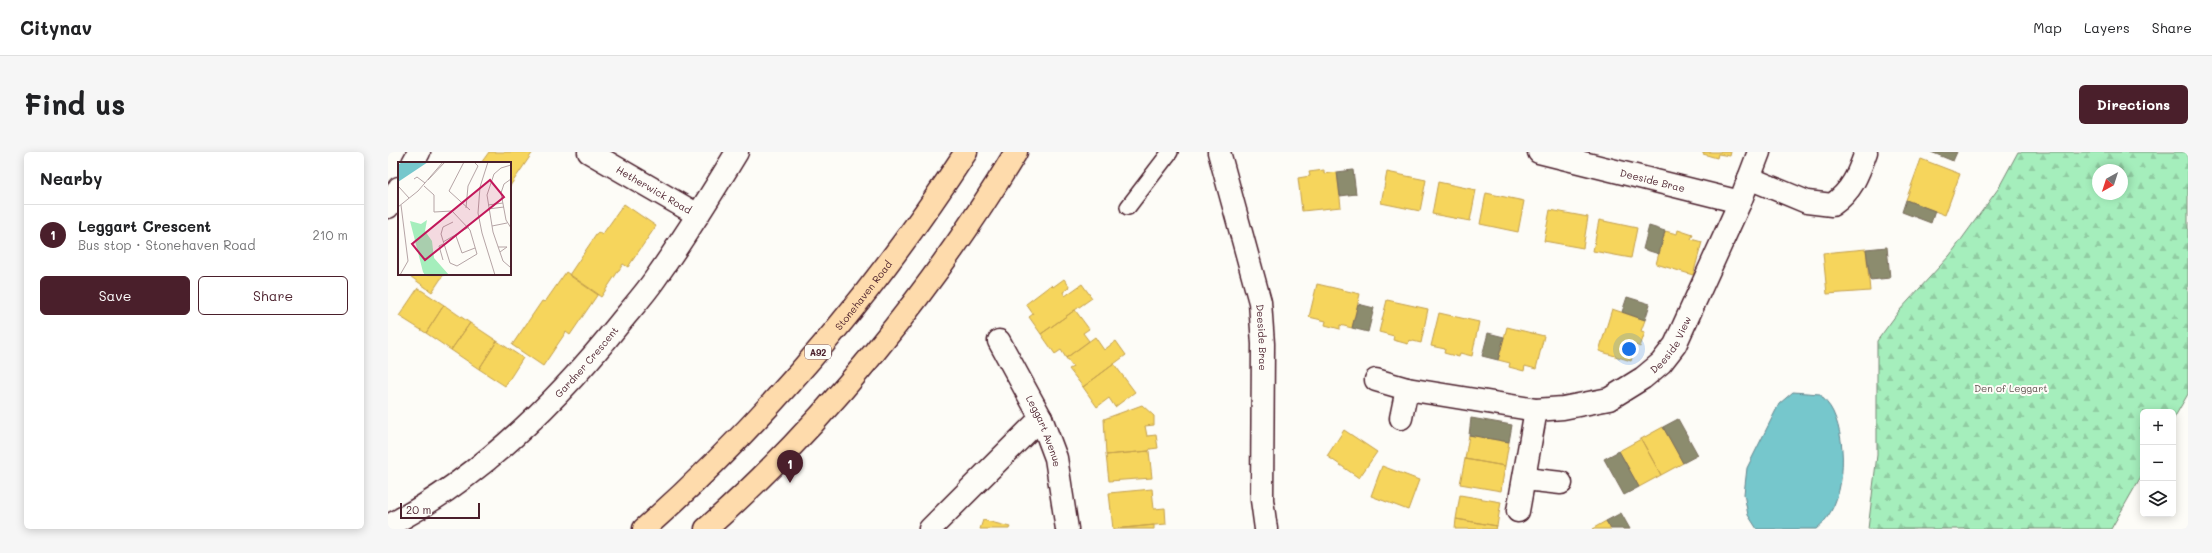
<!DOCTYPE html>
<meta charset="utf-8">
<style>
body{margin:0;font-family:Mali,sans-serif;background:#f6f6f6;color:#202124}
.controls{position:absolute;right:12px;bottom:12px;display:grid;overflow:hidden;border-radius:6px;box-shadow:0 2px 10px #0003}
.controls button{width:36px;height:36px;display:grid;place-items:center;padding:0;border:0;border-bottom:1px solid #e0e0e0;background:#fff;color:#202124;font:20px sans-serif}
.compass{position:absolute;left:1704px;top:12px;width:36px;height:36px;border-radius:50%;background:#fff;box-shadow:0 2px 10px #0003;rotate:219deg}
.scale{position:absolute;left:12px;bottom:10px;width:80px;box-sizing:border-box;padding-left:4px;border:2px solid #4a1f2b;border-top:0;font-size:11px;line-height:14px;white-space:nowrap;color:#4a1f2b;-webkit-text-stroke:3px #fdfcf7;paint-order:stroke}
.you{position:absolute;left:1241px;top:197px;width:14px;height:14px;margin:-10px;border:3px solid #fff;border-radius:50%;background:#1a73e8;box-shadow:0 0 0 6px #1a73e833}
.badge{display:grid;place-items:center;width:26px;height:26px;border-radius:50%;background:#4a1f2b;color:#fff;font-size:13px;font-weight:700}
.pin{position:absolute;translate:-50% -33px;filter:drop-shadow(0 1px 2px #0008)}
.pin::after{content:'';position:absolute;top:21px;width:14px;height:12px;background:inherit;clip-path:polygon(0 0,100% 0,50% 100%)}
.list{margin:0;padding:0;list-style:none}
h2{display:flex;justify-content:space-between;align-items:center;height:52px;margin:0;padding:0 16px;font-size:17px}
h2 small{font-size:13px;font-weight:400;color:#757577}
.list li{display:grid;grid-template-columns:26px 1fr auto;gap:12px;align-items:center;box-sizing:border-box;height:60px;padding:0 16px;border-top:1px solid #e0e0e0}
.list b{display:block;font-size:15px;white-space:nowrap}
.list p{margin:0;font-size:13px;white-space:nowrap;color:#757577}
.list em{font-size:13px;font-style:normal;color:#757577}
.actions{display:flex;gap:8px;padding:12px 16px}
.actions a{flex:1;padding:9px 0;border:1px solid #4a1f2b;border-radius:6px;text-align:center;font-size:14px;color:#4a1f2b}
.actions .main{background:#4a1f2b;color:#fff}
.icon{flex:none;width:22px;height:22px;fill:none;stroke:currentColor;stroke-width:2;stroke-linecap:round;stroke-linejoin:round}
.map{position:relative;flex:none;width:1800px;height:377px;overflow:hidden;border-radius:6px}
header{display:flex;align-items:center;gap:24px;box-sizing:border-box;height:56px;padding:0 20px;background:#fff;border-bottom:1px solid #e0e0e0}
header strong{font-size:19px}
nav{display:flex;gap:22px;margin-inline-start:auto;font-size:14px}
.intro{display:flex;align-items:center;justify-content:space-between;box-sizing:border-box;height:96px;padding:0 24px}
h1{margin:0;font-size:28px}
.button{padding:10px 18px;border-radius:6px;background:#4a1f2b;color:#fff;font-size:14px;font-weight:700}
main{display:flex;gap:24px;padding:0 24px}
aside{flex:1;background:#fff;border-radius:6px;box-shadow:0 2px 10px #0003}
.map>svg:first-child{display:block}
.forest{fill:url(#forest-firs);stroke:#788674;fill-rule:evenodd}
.water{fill:#76c7cc;stroke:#64848c}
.homes{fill:#f6d55c;stroke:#c29e4d}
.industry{fill:#8c8c6e;stroke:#786b5a}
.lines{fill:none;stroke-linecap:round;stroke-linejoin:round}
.lane-casing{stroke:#4a1f2b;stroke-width:18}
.street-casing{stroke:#4a1f2b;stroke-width:25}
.primary-casing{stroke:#4a1f2b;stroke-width:25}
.lane{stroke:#fdfcf7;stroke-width:15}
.street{stroke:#fdfcf7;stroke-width:22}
.primary{stroke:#fedbac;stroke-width:22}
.labels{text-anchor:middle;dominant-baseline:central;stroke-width:4;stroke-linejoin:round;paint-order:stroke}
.shield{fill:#fdfcf7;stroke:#806168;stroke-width:1}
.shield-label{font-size:9px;font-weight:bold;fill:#4a1f2b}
.street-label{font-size:10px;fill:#4a1f2b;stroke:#fdfcf7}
.park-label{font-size:10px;fill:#61534f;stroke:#fdfcf7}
.inset-road{fill:none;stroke:#b5a4a5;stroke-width:1}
.view{fill:#c2185b;fill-opacity:0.15;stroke:#c2185b;stroke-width:2}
.inset-edge{fill:none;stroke:#4a1f2b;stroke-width:2}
</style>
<header>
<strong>Citynav</strong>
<nav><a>Map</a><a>Layers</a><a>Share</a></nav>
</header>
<div class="intro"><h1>Find us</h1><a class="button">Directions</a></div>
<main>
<aside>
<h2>Nearby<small></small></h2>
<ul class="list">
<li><span class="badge">1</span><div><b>Leggart Crescent</b><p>Bus stop · Stonehaven Road</p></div><em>210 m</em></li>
</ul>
<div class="actions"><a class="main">Save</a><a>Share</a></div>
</aside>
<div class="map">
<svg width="1800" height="377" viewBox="0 0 1800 377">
<defs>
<pattern id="forest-firs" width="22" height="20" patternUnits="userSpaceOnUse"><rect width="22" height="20" fill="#a5eebc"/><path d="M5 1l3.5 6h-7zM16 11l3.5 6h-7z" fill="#90cca2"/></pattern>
</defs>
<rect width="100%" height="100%" fill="#fdfcf7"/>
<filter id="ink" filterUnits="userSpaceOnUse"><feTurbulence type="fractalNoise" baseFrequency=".025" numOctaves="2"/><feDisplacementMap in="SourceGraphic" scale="8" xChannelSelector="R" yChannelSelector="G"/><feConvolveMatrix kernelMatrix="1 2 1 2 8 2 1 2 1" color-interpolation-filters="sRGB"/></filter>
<g filter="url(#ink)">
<path class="forest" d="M1630,0H1800V242L1785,268V260H1755V321L1723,377H1480L1489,303V189L1511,159L1562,103L1610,37ZM1710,18H1734V42H1710Z"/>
<path class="water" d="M1405,240L1432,242C1436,248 1442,253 1445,260C1460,292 1459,354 1428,377H1369L1360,363L1356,342L1359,316L1391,252Z"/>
<path class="homes" d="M101,0H145L122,34V11H93Z
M1315,0H1343L1342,4L1330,2L1329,6L1315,2Z
M1533,7L1572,22L1557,63L1518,48Z
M936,18V22L949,20L953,55L914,59L910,26L922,24L921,20Z
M999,20L1038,28L1032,59L993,51Z
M1050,30L1088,38L1082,69L1044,62Z
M1098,41L1136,49L1130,80L1092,72Z
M236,52L268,74L240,115L235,112L213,145L181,123L210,80L214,83Z
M1162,58L1200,65L1195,96L1156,89Z
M1211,68L1249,76L1243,106L1205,99Z
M1290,78L1305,83L1303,87L1314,90L1305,123L1268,112L1277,79L1289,82Z
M1478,97L1482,139L1439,142L1435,101Z
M178,120L210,142L182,183L178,180L155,214L124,193L154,149L157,150Z
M19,122H56L44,140Z
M676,127L682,135L675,140L677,144L694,132L704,146L653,182L641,165L645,162L638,152L663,133L665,135Z
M929,132L972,142L964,176L952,173V177L937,173L938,169L921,165Z
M30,136L56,153L38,181L11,164Z
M999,148L1040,157L1033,191L1021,188L1020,192L1005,188L1006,184L991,180Z
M56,153L82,171L63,198L38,181Z
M1224,157L1257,168L1253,179L1257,180L1252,195L1248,193L1243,209L1211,199Z
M687,158L701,177L695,181L701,189L678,206L673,198L667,202L653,182Z
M1051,161L1091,170L1084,204L1072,201L1071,205L1056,201L1057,197L1043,194Z
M82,171L109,189L91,217L63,198Z
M1119,175L1156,184L1148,217L1137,214L1136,219L1121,215L1122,211L1110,208Z
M707,185L716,198L728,189L738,203L695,235L681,217L685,215L678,206Z
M109,189L135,206L117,234L91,217Z
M726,212L747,240L727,255L721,246L709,255L695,235Z
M754,253L766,264V273L757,274L759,284L768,283L770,296L762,297L761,299L718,303L716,267Z
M1275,275L1295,311L1273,323L1253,287Z
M956,278L989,300L971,326L939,304Z
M1081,283L1121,290L1117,314L1077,307Z
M1253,287L1273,323L1251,335L1231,299Z
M761,299L764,326L721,329L718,303Z
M1077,307L1117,314L1113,339L1072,332Z
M994,314L1031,328L1020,358L983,344Z
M764,337L766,357L777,356L778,372L725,377L721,341Z
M1072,343L1113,350L1109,374L1068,367Z
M1068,367L1109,374L1108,377H1067Z
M595,368L622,375L621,377H592Z
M1218,369L1223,377H1204Z
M766,373V377H725Z"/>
<path class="industry" d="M1543,0H1569L1565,9Z
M965,18L968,42L952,44L949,20Z
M1518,48L1547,59L1543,71L1514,60Z
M1261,74L1277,79L1271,102L1255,97Z
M1499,95L1502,126L1482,128L1478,97Z
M1239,145L1262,152L1257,168L1234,160Z
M970,152L986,156L980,180L964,176Z
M1100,181L1116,185L1110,208L1094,204Z
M1083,266L1124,273L1121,290L1081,283Z
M1290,267L1310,303L1295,311L1275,275Z
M1231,299L1251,335L1236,343L1216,307Z
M1233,361L1242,377H1223L1218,369Z"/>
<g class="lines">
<defs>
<path id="lane" d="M740,55L782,0"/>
<g id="street">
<path id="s1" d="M201,0L310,63"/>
<path id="s2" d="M831,0L872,150L875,192L874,348L878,377"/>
<path id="s3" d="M1151,0L1352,50"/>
<path d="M25,11L31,0"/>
<path d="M1361,26L1419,50L1444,53C1464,39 1470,23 1478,0"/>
<path d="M0,55L11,36"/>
<path id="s4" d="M611,189L653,266L668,306L679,377"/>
<path id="s5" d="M988,228L1019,237L1148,258L1175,256L1221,247L1255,226L1273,211L1287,193L1352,50L1371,0"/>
<path d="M1013,266L1019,237"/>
<path d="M1137,327L1173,331"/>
<path d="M1130,359L1148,258"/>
<path id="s6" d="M0,374C92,326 167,252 231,172C243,157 256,143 267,127C296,86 323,43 349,0"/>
<path d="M542,377L653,266"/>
</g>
<g id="primary">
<path id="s7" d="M256,377C382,265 486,141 578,0"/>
<path d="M318,377C435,274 548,133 628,0"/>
</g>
</defs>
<use href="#lane" class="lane-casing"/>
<use href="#street" class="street-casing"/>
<use href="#primary" class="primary-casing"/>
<use href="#lane" class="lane"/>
<use href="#street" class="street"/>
<use href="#primary" class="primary"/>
</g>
</g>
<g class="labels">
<rect class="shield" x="417" y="193" width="26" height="14" rx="3"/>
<g class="shield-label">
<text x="430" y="200">A92</text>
</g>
<g class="street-label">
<text stroke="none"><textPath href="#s3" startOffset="117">Deeside Brae</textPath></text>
<text stroke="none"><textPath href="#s1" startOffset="75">Hetherwick Road</textPath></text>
<text stroke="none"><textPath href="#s7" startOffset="321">Stonehaven Road</textPath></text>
<text stroke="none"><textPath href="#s2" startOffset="191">Deeside Brae</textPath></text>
<text stroke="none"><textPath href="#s5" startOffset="321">Deeside View</textPath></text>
<text stroke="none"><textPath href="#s6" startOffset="259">Gardner Crescent</textPath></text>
<text stroke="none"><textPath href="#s4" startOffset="101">Leggart Avenue</textPath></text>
</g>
<g class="park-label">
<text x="1623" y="236">Den of Leggart</text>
</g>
</g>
<g transform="translate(10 10)">
<rect width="113" height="113" fill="#fdfcf7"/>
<path d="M29,58L27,69L34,79L36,96L51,113H27L25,110L12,59L23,62Z" fill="#a5eebc"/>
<path d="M4,0H30L0,20V3Z" fill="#76c7cc"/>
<path class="inset-road" d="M66,0L51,29L72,48M90,0L82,25L80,51L84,71L97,113M16,17L19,15L27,21M113,17L106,22L103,31L108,58L113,66M30,18L47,0M26,24L36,33V50L54,49L72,68L79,92L59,104L52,101L43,72L45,65L55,60M1,25L11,36M90,43L105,41M0,45L20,29L45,0M68,46L70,24L80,4L76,0M90,47L106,45M94,64L109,61M58,74L64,91L77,86M45,80L71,65M100,85H109L102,90M45,98L41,84L45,82M112,105L105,99L95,70L89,33L96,12L103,6L113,3M2,113L10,99L3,43"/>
<path class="view" d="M92,18L106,35L27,98L14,82Z"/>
<rect width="113" height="113" class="inset-edge"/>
</g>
</svg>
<div class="controls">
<button>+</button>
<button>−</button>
<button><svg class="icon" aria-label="layers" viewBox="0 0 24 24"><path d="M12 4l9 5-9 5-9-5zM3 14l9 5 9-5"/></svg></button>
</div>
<svg class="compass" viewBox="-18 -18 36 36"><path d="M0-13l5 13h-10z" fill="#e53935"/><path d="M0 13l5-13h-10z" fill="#757577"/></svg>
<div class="scale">20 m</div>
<div class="you"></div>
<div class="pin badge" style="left:402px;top:331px">1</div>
</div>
</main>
